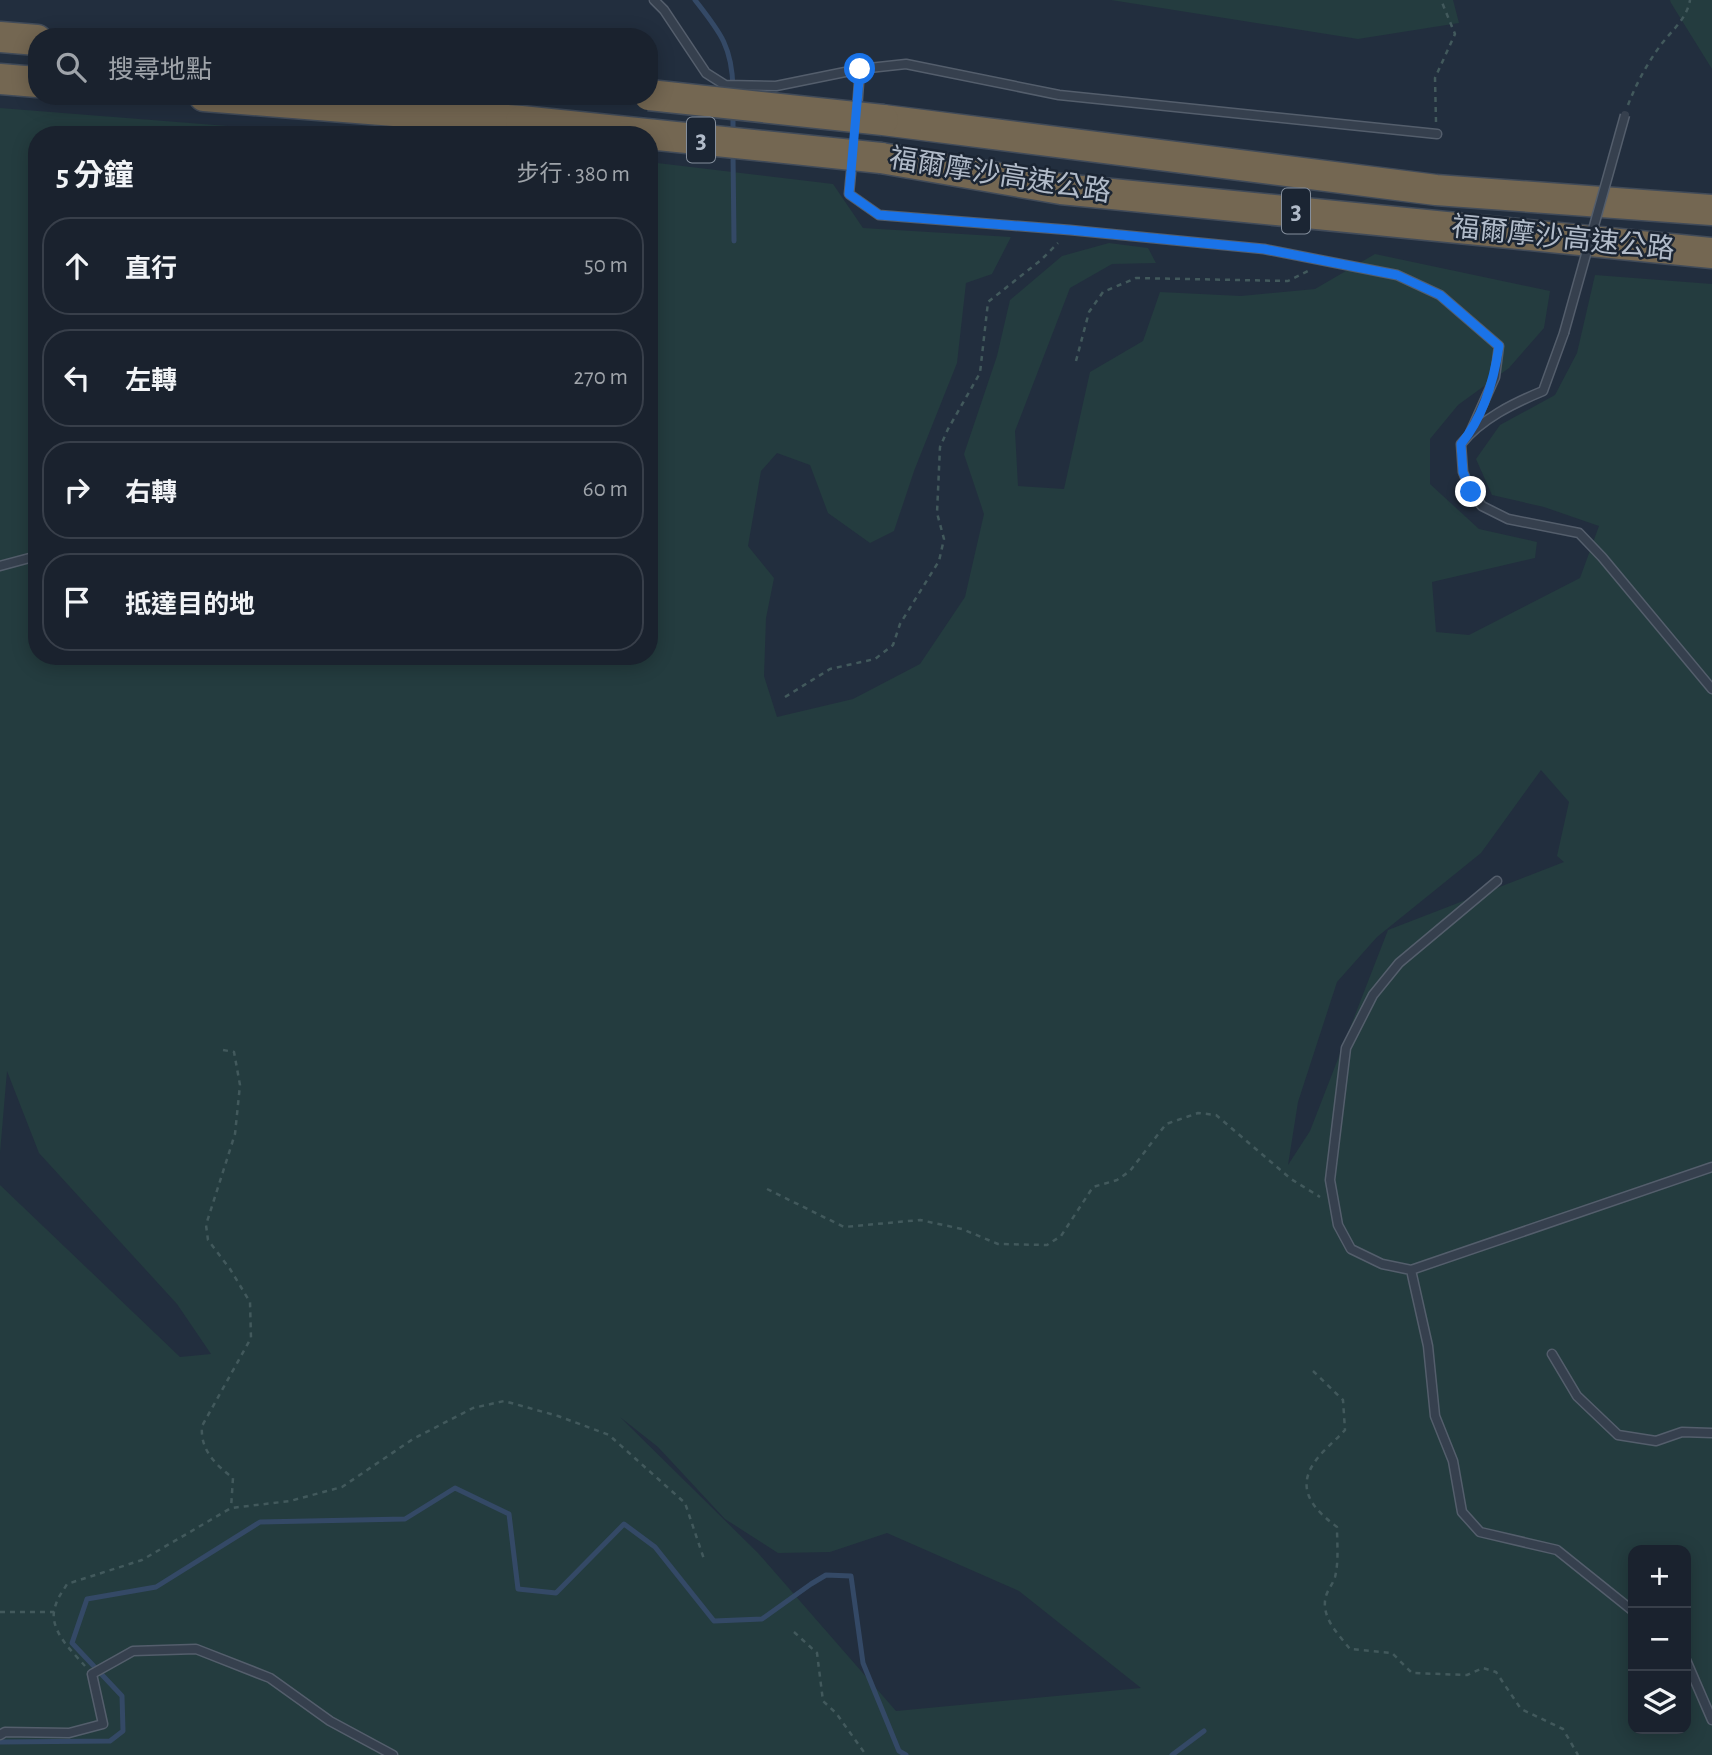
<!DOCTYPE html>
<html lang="zh-TW">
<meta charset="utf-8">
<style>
body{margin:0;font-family:"Alegreya Sans","Noto Sans TC",sans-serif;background:#272f3a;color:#f1f3f6}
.controls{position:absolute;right:21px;bottom:21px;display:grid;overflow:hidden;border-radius:14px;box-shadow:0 4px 18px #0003}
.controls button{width:63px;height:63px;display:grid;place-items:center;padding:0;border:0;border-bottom:2px solid #383f4a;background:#1a222e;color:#f1f3f6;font:35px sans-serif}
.stop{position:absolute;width:21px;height:21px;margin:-16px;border:5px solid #1a73e8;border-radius:50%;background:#fff}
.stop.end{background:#1a73e8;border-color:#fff;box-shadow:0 2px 7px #0008}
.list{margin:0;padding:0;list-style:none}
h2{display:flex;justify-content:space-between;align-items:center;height:91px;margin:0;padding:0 28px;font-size:30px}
h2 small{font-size:23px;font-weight:400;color:#9fa4aa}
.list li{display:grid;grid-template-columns:46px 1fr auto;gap:21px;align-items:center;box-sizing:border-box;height:98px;margin:0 14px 14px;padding:0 14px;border:2px solid #383f4a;border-radius:28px}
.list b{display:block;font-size:26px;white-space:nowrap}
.list em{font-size:23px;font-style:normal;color:#9fa4aa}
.icon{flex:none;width:38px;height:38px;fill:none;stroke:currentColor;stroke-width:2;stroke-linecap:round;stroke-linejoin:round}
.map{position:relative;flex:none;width:1712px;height:1755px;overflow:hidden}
.search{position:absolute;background:#1a222e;box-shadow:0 4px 18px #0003;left:28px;top:28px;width:630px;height:77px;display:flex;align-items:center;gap:18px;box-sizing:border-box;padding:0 24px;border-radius:28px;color:#9fa4aa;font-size:26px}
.panel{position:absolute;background:#1a222e;box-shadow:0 4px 18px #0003;left:28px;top:126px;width:630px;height:539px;border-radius:28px}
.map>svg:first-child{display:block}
.green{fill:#243c3f;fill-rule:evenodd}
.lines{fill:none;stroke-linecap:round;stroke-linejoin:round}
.stream{stroke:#344966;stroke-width:5}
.service-casing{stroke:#545e6c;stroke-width:11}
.motorway-casing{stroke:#414b59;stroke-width:33}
.path{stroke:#42595c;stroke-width:2.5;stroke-dasharray:5 5;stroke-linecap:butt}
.service{stroke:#36404e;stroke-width:8}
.motorway{stroke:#746752;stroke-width:30}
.service-bridge-casing{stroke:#545e6c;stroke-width:11;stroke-linecap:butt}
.motorway-bridge-casing{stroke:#414b59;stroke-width:33;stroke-linecap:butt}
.service-bridge{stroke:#36404e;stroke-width:8}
.motorway-bridge{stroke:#746752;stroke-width:30}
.route{stroke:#1a73e8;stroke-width:9}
.labels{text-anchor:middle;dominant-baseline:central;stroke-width:5;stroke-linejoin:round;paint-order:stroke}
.shield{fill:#1b2533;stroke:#848e9c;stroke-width:2}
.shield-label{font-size:26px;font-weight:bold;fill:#b1bbc9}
.street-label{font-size:28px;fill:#b1bbc9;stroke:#1b2533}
</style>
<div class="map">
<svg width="1712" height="1755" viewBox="0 0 1712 1755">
<rect width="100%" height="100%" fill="#222e3e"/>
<path class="green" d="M1111,0H1453L1459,23L1358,39Z
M1670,0H1712V69L1671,3Z
M0,108L343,135H37V656H649V162L833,184L863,228L1011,237L992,274L966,283L957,363L914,471L894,531L870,543L828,513L810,465L777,453L761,471L748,546L774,578L766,618L764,676L777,717L853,699L920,664L965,597L984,514L964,454L997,356L1010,300L1062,256L1109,243L1148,248L1156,263L1112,264L1070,288L1015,431L1018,486L1064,489L1090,372L1143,341L1160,292L1241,296L1315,289L1375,254L1550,291L1544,328L1509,368L1458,405L1430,439V484L1479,529L1537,542L1535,558L1432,582L1436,632L1469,635L1580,578L1599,526L1544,507L1492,495L1476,459L1500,425L1555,395L1577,353L1595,275L1712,284V1755H0V1185L180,1357L211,1354L177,1304L39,1153L7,1071L0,1153ZM1541,770L1569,802L1557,856L1564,862L1388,930L1310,1131L1288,1165L1298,1102L1337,982L1377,937L1481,853ZM620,1417L658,1447L725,1519L778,1553L830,1552L887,1533L1019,1591L1141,1688L896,1711L758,1553ZM1633,1550H1686V1729H1633Z"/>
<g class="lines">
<path class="stream" d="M695,0C720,32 732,46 733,88
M733,112V133
M733,154L734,241
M0,1742L110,1741L123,1731L122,1696L72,1643L87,1599L156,1587L260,1522L405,1519L455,1488L509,1514L518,1589L556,1593L624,1524L655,1547L714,1621L762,1619L811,1584L826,1575L851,1576L863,1663L899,1751L906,1755
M1172,1755L1204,1731"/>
<defs>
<path id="service" d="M654,0L664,10L706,73L725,85L776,86L860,69
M857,110L860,69L906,64L1059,95L1437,134
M852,162L849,194L879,215L1070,230L1264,249L1397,275L1440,295L1499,346L1495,377L1470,433
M1564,333L1543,391C1514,403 1481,419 1461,444L1463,472L1471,492L1482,506L1508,519L1579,533L1602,557L1712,689
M0,566L37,556
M1411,1270L1382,1264L1351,1249L1338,1225L1330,1180L1346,1048L1373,995L1399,963L1497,881
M1552,1354L1577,1396L1618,1435L1656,1441L1682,1432L1712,1433
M1633,1611L1557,1550L1480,1532L1462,1512L1453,1461L1435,1416L1428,1346L1411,1270L1712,1167
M1686,1660L1712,1720
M0,1735L5,1732L69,1733L103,1724L92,1674L133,1651L196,1649L270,1678L330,1721L393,1755"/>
<path id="motorway" d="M0,37L37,40
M0,79L37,82
M204,96L521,121
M883,120L1436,190L1712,210
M881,158L1061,189L1712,253"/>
</defs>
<use href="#service" class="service-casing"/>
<use href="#motorway" class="motorway-casing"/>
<path class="path" d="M1628,105C1636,84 1647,64 1660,46C1671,31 1687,19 1690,0
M1436,122L1435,78L1455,34L1441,0
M1076,361L1089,312L1103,292L1136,278L1288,281L1308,271
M785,697L830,669L875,659L893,645L900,624L939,561L944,539L937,513L940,447L948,429L980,373L988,302L1041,260L1058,243
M223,1050L234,1052L240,1085L235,1134L206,1225L208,1240L230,1269L250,1302L251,1338L202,1426C200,1450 215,1464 233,1478L231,1508
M767,1189L844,1227L920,1220L962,1229L998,1244L1047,1245L1061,1236L1093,1187L1117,1180L1130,1171L1166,1124L1198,1113L1216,1115L1291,1179L1320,1197
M1313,1371L1343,1400L1345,1430C1335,1441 1322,1451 1314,1463C1295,1491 1316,1511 1337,1527C1337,1543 1339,1561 1335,1577C1333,1584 1328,1589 1326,1596C1320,1617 1339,1635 1350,1649L1392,1653L1412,1673L1467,1675L1483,1668L1496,1672L1521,1709L1563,1729L1578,1755
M0,1612H54
M794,1632L817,1653L823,1701L836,1713L866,1755
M85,1666C71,1650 46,1628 56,1604C58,1597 63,1591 67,1584L142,1560L231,1508L290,1501L342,1487L413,1439L473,1408L504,1401L558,1416L609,1435L685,1503L704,1559"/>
<use href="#service" class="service"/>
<use href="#motorway" class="motorway"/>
<defs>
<path id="service-bridge" d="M1564,333L1625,115"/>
<path id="motorway-bridge" d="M649,95L883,120
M521,121L881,158"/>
</defs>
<use href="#service-bridge" class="service-bridge-casing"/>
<use href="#motorway-bridge" class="motorway-bridge-casing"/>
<use href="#service-bridge" class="service-bridge"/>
<use href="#motorway-bridge" class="motorway-bridge"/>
</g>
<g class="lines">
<path class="route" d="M860,69L849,194L879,215L1070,230L1264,249L1397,275L1440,295L1499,346C1494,380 1483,417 1461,444L1463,472L1471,492"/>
</g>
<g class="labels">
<g class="shield">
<rect x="687" y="117.5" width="28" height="45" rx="5"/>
<rect x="1282" y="188.5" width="28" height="45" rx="5"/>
</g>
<g class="shield-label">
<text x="701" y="140">3</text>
<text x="1296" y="211">3</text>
</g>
<g class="street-label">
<text transform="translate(1000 176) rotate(9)">福爾摩沙高速公路</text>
<text transform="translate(1563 239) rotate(6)">福爾摩沙高速公路</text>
</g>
</g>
</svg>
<div class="controls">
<button>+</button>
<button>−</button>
<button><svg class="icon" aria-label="layers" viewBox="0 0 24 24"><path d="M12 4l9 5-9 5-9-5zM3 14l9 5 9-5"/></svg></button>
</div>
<div class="stop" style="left:860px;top:69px"></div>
<div class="stop end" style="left:1471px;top:492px"></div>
<div class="search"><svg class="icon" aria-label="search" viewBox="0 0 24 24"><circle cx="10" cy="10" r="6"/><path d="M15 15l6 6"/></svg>搜尋地點</div>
<section class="panel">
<h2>5 分鐘<small>步行 · 380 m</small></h2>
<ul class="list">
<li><svg class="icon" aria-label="ahead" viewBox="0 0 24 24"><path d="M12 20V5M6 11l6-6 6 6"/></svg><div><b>直行</b></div><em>50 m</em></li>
<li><svg class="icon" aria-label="left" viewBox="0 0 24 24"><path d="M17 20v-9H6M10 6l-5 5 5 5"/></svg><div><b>左轉</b></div><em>270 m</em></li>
<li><svg class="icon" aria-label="right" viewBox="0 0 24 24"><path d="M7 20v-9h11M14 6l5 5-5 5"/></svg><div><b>右轉</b></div><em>60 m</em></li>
<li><svg class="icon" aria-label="arrive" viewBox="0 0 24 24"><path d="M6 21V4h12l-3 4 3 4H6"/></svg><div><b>抵達目的地</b></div></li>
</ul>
</section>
</div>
